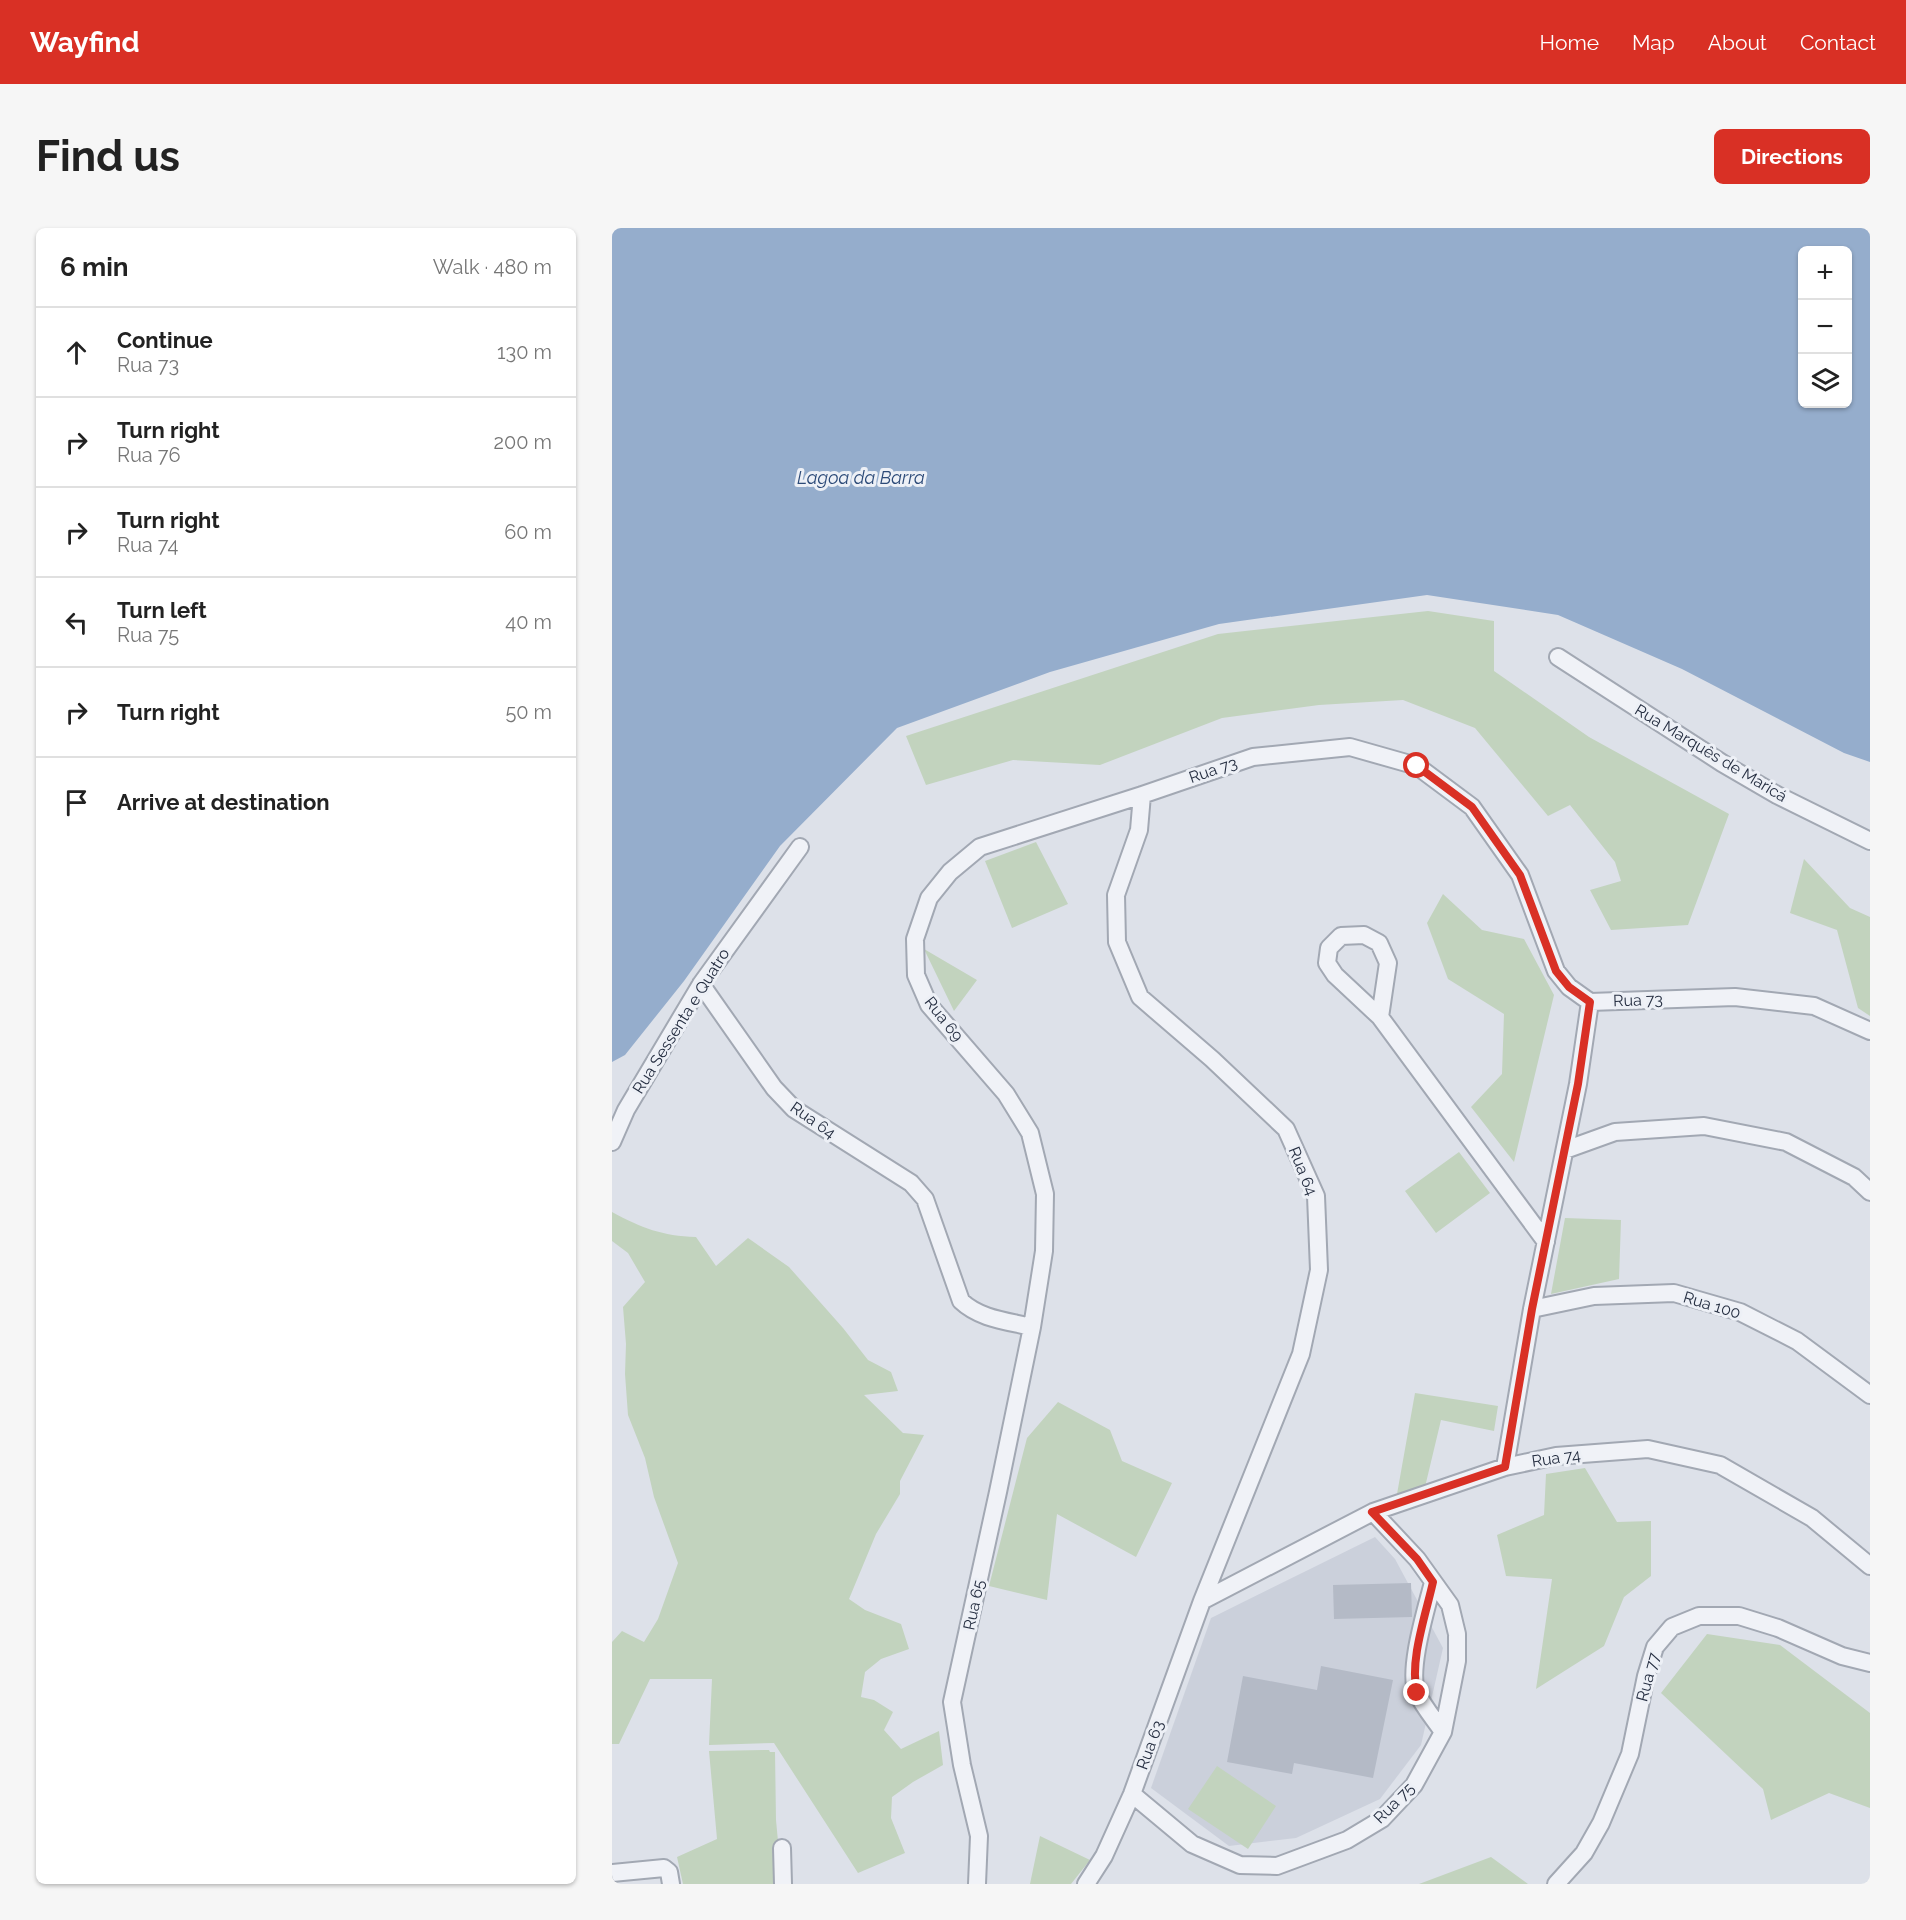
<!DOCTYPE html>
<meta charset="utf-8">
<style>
body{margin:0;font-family:Raleway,sans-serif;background:#f6f6f6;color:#222}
.controls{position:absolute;right:18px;top:18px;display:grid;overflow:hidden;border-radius:9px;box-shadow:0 2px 4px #0004}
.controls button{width:54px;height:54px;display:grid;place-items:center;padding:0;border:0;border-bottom:2px solid #e0e0e0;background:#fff;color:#222;font:30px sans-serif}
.stop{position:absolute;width:18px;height:18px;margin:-14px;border:4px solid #d93025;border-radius:50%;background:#fff}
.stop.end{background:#d93025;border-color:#fff;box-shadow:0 2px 6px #0008}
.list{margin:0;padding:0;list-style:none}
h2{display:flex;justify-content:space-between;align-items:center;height:78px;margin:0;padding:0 24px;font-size:26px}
h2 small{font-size:20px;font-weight:400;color:#767676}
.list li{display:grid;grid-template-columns:39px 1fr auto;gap:18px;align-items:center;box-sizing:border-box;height:90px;padding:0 24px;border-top:2px solid #e0e0e0}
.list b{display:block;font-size:22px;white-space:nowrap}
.list p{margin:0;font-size:20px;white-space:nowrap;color:#767676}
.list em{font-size:20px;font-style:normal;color:#767676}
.icon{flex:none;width:33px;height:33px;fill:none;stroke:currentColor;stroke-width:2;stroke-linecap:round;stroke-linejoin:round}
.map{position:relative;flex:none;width:1258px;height:1656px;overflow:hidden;border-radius:9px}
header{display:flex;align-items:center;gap:36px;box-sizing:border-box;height:84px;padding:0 30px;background:#d93025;color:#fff}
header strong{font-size:28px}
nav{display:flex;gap:33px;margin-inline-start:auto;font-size:21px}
.intro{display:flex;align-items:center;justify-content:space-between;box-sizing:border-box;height:144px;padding:0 36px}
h1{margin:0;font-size:42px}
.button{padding:15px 27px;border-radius:9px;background:#d93025;color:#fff;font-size:21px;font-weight:700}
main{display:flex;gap:36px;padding:0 36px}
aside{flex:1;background:#fff;border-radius:9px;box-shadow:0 2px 4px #0004}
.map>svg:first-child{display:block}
.built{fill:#cbd0db}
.green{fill:#c2d3be}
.water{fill:#95adcc;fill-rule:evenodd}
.building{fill:#b4bac6}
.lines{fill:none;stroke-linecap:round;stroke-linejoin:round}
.minor-casing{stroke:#a2a8b3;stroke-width:20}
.minor{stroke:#f0f2f7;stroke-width:16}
.route{stroke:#d93025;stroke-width:8}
.labels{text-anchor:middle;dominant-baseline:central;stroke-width:6;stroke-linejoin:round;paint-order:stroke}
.street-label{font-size:16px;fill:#252e41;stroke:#edf0f6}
.water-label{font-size:18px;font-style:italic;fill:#2c4a78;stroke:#edf0f6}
</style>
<header>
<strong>Wayfind</strong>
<nav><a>Home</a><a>Map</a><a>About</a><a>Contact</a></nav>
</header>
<div class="intro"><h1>Find us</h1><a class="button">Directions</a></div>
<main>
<aside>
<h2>6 min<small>Walk · 480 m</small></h2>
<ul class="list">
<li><svg class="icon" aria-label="ahead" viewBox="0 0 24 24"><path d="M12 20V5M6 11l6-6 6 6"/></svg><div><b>Continue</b><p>Rua 73</p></div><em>130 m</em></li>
<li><svg class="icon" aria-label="right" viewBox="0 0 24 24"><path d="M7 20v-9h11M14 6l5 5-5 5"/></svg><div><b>Turn right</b><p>Rua 76</p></div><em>200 m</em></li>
<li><svg class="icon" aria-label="right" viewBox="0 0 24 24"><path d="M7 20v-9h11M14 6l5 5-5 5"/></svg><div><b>Turn right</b><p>Rua 74</p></div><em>60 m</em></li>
<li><svg class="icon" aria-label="left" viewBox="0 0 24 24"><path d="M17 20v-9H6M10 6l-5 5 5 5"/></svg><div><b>Turn left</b><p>Rua 75</p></div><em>40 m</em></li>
<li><svg class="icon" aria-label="right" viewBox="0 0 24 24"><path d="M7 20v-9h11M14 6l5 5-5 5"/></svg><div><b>Turn right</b></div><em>50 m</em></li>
<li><svg class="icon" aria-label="arrive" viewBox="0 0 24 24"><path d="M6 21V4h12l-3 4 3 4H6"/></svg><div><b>Arrive at destination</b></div></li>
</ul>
</aside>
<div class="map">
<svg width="1258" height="1656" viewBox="0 0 1258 1656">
<rect width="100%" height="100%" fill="#dde1e9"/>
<path class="built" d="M763,1309L783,1331L831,1420L809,1517L768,1571L684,1610L617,1618L539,1560L599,1390Z"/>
<path class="green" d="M816,383L882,393V443L977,509L1117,586L1076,697L999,702L978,662L1009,653L1003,634L958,577L936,588L863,500L791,472L707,477L610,490L488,537L401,532L314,557L294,508L606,406Z
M424,614L456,676L400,700L373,633Z
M1192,631L1238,680L1258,689V788L1246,780L1225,702L1178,685Z
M831,666L870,702L912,711L942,767L902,934L859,879L890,846L892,786L836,751L815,695Z
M312,721L365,752L342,783Z
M847,924L878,965L824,1005L793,963Z
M0,984C30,1000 50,1008 84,1009L104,1038L136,1010L177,1039L231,1100L256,1132L279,1144L286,1163L252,1167L291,1205L312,1207L288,1253V1266L264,1306L237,1371L253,1382L289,1396L297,1421L269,1431L253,1444L249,1469L262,1472L281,1484L272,1502L289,1521L327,1503L331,1537L301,1554L280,1569L279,1590L293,1625L246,1645L162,1515L97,1517L100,1451H38L7,1516H0V1414L10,1403L32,1414L46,1391L66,1335L42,1269L33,1230L16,1187L13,1146L14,1116L11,1079L33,1054L16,1025L0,1013Z
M953,990L1009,992L1007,1051L939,1066Z
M803,1165L886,1178L882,1203L829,1192L813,1259L785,1266Z
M446,1174L498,1202L510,1233L560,1255L524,1329L445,1286L435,1372L377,1358L415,1210Z
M973,1240L1005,1294L1039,1293V1348L1012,1369L992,1418L924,1461L940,1351L894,1348L885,1307L932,1287L934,1246Z
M1095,1406L1168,1417L1258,1485V1580L1217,1565L1159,1592L1151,1561L1049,1465Z
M157,1522L158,1524H163L164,1592L167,1624L165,1656H71L65,1629L105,1611L97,1523Z
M605,1538L664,1578L636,1621L576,1581Z
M428,1608L478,1632L459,1656H418Z
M879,1629L916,1656H807Z"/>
<path class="water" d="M0,0H1258V534L1232,525L1070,441L946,387L815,367L607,396L438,444L285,500L168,618L72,753L13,827L0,834ZM1190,22H1236V176H1190Z"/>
<path class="building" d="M799,1355L800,1389L722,1391L721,1357Z
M709,1438L781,1452L761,1550L682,1535L680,1546L615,1534L631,1448L705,1462Z"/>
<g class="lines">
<defs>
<path id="minor" d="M946,429L1110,535L1165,567L1258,613
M89,756L162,860L182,881L299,955L313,971L349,1073C368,1091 395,1093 420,1099
M768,789L776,735L767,715L752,707L729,708L717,720L715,735L723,747L768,789L934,1014
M0,914L14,882L89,756L188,619
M953,922L1003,904L1092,898L1174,914L1242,949L1258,964
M920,1081L982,1068L1062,1065L1128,1084L1185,1113L1258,1167
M893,1239L920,1081L966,856L978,774
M821,1354C815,1379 795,1442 805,1465C811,1478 822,1491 831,1504
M590,1373L761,1284L893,1239L944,1228L1036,1221L1108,1237L1200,1290L1258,1338
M520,1566L580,1616L628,1637L665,1638L735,1612L770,1591L802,1557L831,1504L845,1433V1406L838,1377L805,1331L761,1284
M170,1620L171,1656
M0,1645L52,1640L57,1644L59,1656
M365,1656L367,1608L350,1537L340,1474L386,1264L420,1099L432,1023L433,966L418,905L394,866L317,777L304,747L303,711L317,670L338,644L368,619L530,567L641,529L738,519L805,538L860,579L908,647L944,743L957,759L978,774L1123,769L1202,778L1258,803
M474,1656L492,1628L520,1566L590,1373L689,1126L707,1042L704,968L674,901L600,831L528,769L505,714L504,667L527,602L530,567
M944,1656L972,1625L989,1595L1018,1526L1034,1448L1043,1419L1060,1399L1087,1388H1127L1166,1400L1230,1428L1258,1435"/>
</defs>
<use href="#minor" class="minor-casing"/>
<use href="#minor" class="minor"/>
</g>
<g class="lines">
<path class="route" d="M805,1465C797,1433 814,1386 821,1354L805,1331L760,1284L893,1239L920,1081L966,856L978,774L957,759L944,743L908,647L860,579L805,538"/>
</g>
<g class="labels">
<g class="street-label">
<text transform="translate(1099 525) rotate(31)">Rua Marquês de Maricá</text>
<text transform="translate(601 542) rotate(-19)">Rua 73</text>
<text transform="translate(1026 772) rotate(-2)">Rua 73</text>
<text transform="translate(332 791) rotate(52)">Rua 69</text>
<text transform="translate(69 793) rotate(-58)">Rua Sessenta e Quatro</text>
<text transform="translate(201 892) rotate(35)">Rua 64</text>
<text transform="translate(691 943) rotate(68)">Rua 64</text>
<text transform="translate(1100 1077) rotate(17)">Rua 100</text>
<text transform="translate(944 1230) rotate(-8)">Rua 74</text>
<text transform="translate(362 1377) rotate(-78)">Rua 65</text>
<text transform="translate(1036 1449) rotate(-75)">Rua 77</text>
<text transform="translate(538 1517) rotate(-70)">Rua 63</text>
<text transform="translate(782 1575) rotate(-45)">Rua 75</text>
</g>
<g class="water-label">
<text x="249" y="249">Lagoa da Barra</text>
</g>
</g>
</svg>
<div class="controls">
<button>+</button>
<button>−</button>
<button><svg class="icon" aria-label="layers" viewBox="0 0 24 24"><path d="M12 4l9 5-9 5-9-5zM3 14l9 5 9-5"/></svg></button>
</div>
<div class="stop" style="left:805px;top:538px"></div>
<div class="stop end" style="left:805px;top:1465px"></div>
</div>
</main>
